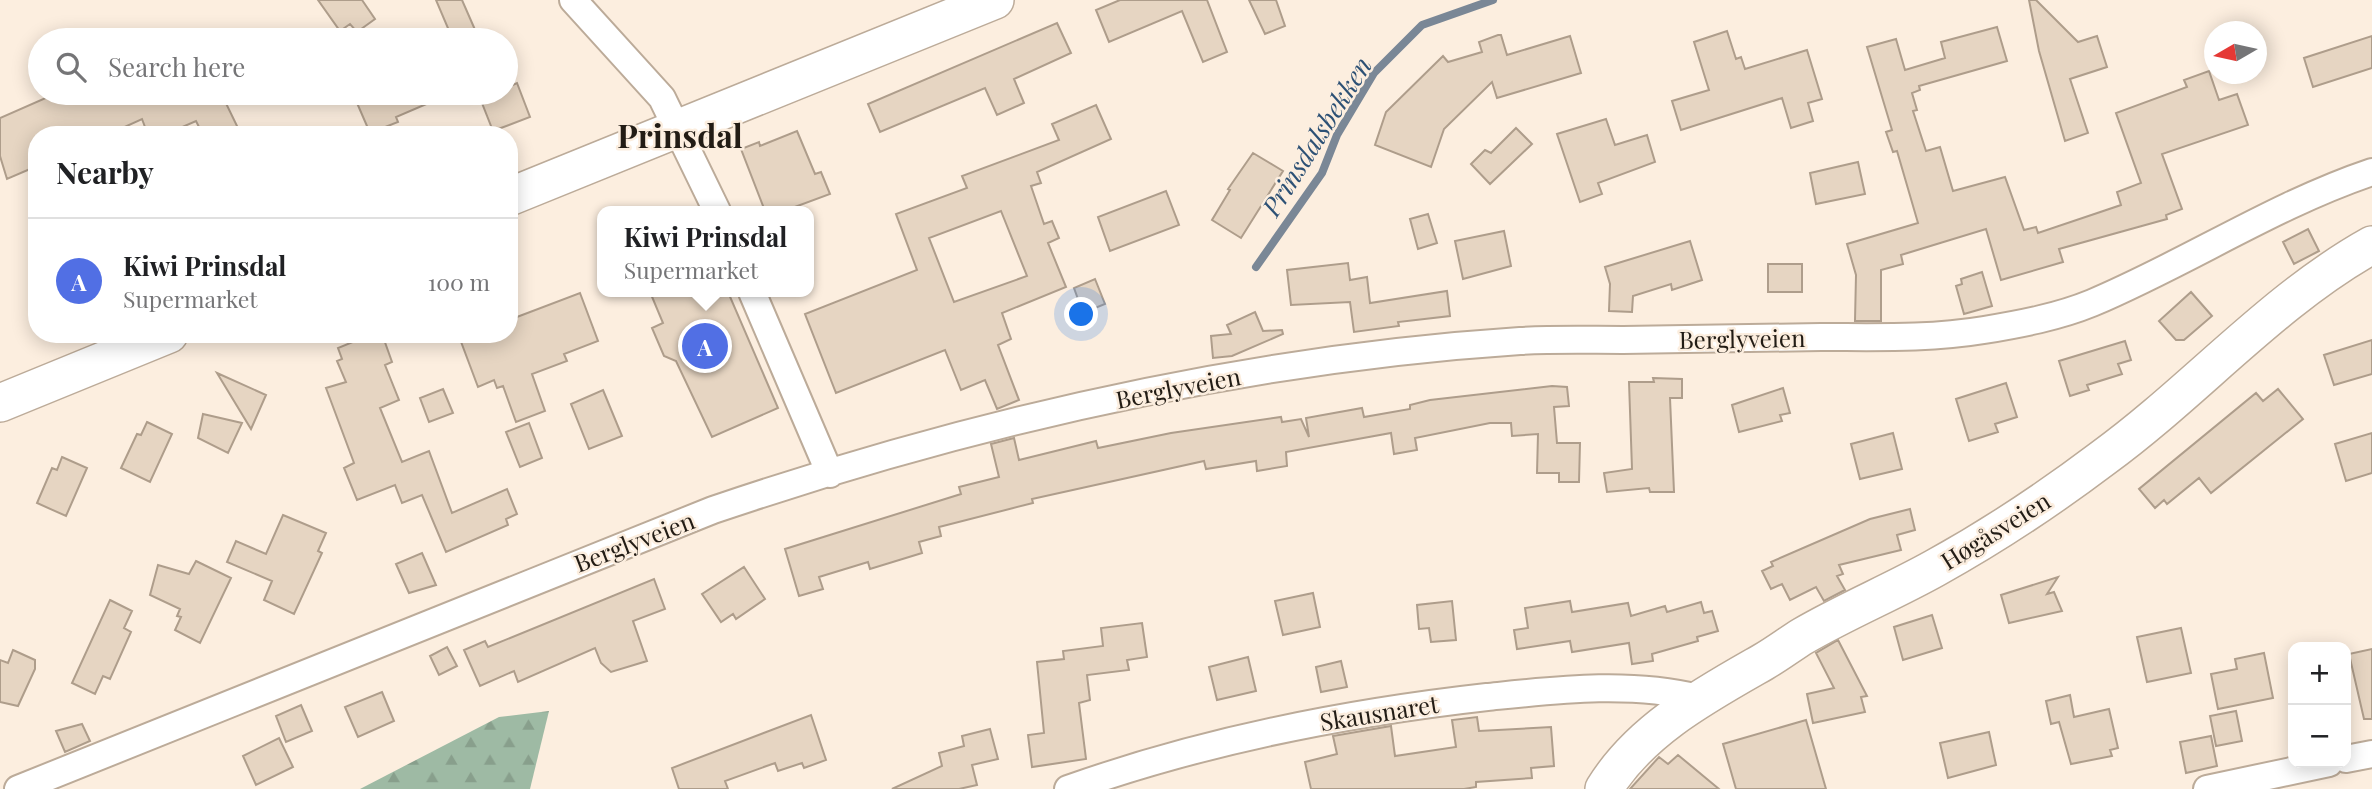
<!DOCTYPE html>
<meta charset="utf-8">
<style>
body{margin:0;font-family:"Playfair Display",serif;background:#f2f2f2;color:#202124}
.controls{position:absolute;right:21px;bottom:21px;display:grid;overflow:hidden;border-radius:14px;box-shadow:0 4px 18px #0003}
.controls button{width:63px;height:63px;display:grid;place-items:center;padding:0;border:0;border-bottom:2px solid #e0e0e0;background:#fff;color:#202124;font:35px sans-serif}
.compass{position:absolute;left:2204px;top:21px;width:63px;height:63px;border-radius:50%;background:#fff;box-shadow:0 4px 18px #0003;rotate:261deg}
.you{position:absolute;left:1082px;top:315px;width:24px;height:24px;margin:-18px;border:5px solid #fff;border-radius:50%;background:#1a73e8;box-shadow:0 0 0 10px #1a73e833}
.badge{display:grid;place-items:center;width:46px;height:46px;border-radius:50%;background:#516fe4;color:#fff;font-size:23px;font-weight:700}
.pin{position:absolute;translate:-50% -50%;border:4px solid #fff;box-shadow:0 2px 7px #0006}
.popup{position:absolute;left:597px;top:206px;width:217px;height:91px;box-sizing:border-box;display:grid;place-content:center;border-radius:14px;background:#fff;filter:drop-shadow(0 2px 5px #0005);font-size:23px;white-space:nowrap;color:#757577}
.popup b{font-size:26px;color:#202124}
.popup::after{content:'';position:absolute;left:50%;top:100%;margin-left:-14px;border:14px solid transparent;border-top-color:#fff}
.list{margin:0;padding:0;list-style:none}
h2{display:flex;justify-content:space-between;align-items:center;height:91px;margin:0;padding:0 28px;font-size:30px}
h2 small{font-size:23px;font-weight:400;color:#757577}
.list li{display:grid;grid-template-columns:46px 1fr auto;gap:21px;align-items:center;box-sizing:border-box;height:126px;padding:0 28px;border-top:2px solid #e0e0e0}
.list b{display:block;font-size:26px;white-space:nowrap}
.list p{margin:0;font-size:23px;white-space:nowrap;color:#757577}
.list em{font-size:23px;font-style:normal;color:#757577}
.icon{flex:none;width:38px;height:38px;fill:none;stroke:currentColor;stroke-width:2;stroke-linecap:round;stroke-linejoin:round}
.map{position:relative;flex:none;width:2372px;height:789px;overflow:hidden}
.search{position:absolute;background:#fff;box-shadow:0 4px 18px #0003;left:28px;top:28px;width:490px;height:77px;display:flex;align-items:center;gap:18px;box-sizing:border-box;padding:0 24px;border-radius:38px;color:#757577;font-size:26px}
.panel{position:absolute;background:#fff;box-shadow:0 4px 18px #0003;left:28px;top:126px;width:490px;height:217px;border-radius:28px}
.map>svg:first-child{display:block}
.forest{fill:url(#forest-firs)}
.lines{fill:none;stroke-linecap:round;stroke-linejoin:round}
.stream{stroke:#7a8796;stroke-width:8}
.building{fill:#e6d5c2;stroke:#ae9d8b;stroke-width:2;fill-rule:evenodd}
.street-casing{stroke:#bcab99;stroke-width:30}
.secondary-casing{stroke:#bcab99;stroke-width:40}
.street{stroke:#fff;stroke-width:26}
.secondary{stroke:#fff;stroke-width:37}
.labels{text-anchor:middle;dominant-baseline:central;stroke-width:5;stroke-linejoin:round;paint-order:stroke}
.street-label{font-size:24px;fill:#221c15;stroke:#fceedf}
.water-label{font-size:26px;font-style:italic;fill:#2d5175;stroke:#fceedf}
.district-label{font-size:32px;font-weight:bold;fill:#221c15;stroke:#fceedf}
</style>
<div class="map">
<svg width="2372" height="789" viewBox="0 0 2372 789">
<defs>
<pattern id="forest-firs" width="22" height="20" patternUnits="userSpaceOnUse" patternTransform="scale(1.75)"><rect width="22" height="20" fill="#9ebaa4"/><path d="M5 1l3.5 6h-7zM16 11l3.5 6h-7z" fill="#889f8c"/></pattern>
</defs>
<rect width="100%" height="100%" fill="#fceedf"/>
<path class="forest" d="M549,711L530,789H360L499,717Z"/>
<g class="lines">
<path class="stream" d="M1256,267L1322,173L1337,135L1374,73L1422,25L1493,0"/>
</g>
<path class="building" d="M318,0H362L375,19L357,32L350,24L340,31Z
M436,0H462L476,32L453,40Z
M1120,0H1207L1227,52L1203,62L1182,11L1109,42L1096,10Z
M1249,0H1276L1285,26L1265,34Z
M2029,0H2036L2078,42L2097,36L2107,67L2070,79L2088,133L2065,141L2039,51Z
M1057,23L1071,53L1014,79L1024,103L997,115L985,88L880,132L868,104Z
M1997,27L2007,61L1919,86L1920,90L1912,93L1917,110L1913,111L1926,151L1940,147L1953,191L2005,177L2024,230L2036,227L2038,233L2121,205L2117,192L2141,183L2116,113L2187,87L2184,80L2209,71L2219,100L2237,94L2248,125L2162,154L2182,209L2166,215L2167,219L2059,249L2063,262L2001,280L1986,229L1901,255L1903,264L1881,270V321H1855L1856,275L1847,244L1918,223L1897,151L1893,152L1886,132L1892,130L1867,47L1896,39L1905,70L1945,58L1941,42Z
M1727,31L1736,59L1741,57L1745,69L1807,50L1822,99L1808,103L1813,121L1791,128L1782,98L1681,130L1672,101L1709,90L1694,42Z
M1498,35H1501L1507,55L1570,36L1581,73L1497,98L1492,82L1444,129L1431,167L1375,145L1386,112L1443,56L1448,62L1482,52L1479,42Z
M2372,36V68L2313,87L2304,58Z
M517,83L530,117L493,131L480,98L506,93V88Z
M57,93H221L238,128L225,135H203L196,121L164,135H148L142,119L107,135H37V166L7,179L0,156V118Z
M382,93H452L396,117L398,122L370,133L357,103Z
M1096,105L1111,139L1037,172L1041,183L1031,186L1044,224L1052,221L1059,238L1048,243L1066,287L1002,313L1011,339L998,345L1019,400L997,409L985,380L961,390L945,350L836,393L805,314L917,270L896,214L967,188L962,176L1059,140L1052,124ZM1001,211L1027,276L954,302L929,238Z
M1606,119L1615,145L1647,135L1655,162L1598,183L1602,194L1580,202L1557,134Z
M1516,128L1532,144L1490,184L1471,164L1485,150L1491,153Z
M797,131L815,174L821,172L830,194L784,211H765L741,149L759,142L760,146Z
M1253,153L1283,171L1241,238L1212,220L1230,190L1228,189Z
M1858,162L1865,194L1816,204L1810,173Z
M1166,191L1179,225L1110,251L1098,217Z
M1428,214L1437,243L1418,249L1410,219Z
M2308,229L2319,251L2294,264L2283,242Z
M1504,231L1511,266L1463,279L1455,241Z
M1690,241L1702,280L1672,290L1671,284L1633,296L1632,312L1609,311L1610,284L1605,267Z
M1348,263L1350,280L1367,277L1370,303L1447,291L1450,316L1398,322L1399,326L1354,332L1350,302L1291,305L1287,270Z
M1768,264H1802V292H1768Z
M1982,272L1992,306L1964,314L1956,286L1962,284L1961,279Z
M1095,279L1105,304L1083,313L1074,288Z
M650,292H728L778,408L712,437L676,361L664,356L652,328L663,323Z
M2191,292L2212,316L2184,340H2176L2159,321Z
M580,293L598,341L564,354L567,361L532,374L545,411L516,422L503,386L497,388L494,380L478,387L460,339L472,334H509V320Z
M1255,312L1263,331L1282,330L1283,334L1232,356L1213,358L1211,336L1231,334L1227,325Z
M372,334H382L392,362L385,365L399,400L380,408L402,462L429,451L452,513L507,489L517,514L506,519L508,525L446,552L422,495L402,503L395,485L357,500L344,468L354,463L326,388L346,382L337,361L342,359L338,348Z
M2372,340V374L2334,385L2324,355Z
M2125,341L2131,360L2118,364L2122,374L2087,385L2089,390L2070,396L2059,361Z
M217,373L266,395L251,429Z
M1653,378L1682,379V398H1670L1674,492H1650L1649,488L1607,492L1604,473L1632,469L1629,382H1654Z
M2006,383L2017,417L1995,424L1998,432L1969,441L1956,399Z
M1552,386L1567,387L1569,406L1554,407L1557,443H1580L1579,482H1559V473H1537L1538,434L1512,436L1511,423H1490L1415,438L1417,450L1394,454L1391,433L1286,452L1287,466L1257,471L1256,461L1206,469L1204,461L1032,499L1033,503L939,527L941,536L919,542L922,553L870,569L868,562L819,577L823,589L799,596L785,549L961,494L959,487L999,477L991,444L1014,438L1019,460L1096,441L1098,448L1171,433L1281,417L1282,422L1301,419L1309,437L1306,418L1362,408L1364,417L1410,409V405L1430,400Z
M1783,388L1790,413L1780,415L1782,421L1739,432L1732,405Z
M443,389L453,413L429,422L420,398Z
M2278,389L2303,419L2211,493L2199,478L2167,504L2164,500L2155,508L2139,489L2256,393L2263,401Z
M603,390L622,436L589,449L571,404Z
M203,414L242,423L228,453L198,438Z
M147,422L172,434L150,482L121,468L137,434L141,435Z
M529,423L542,458L520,467L506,432Z
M1893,433L1902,469L1860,479L1851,444Z
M2372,433V473L2346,481L2335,444Z
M62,457L87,468L66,516L37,503L52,468L57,470Z
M1910,509L1915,530L1897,535L1901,550L1839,565L1843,574L1837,576L1845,590L1824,601L1816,587L1790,600L1782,584L1771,589L1762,571L1773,566L1771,562L1870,519Z
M283,515L326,533L318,551L322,553L294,614L264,600L272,581L227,562L236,541L266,554Z
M422,553L436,585L409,593L396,564Z
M196,561L231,578L200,643L175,630L181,617L177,616L180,609L150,595L158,565L189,574Z
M744,567L765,599L736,619L733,614L721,622L702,594Z
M2058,577L2047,594L2054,592L2062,611L2009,623L2001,595Z
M654,579L665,609L633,621L647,661L611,672L601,663L595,648L518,682L514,671L480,686L464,650L485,641L488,647Z
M1313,593L1320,627L1283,635L1275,601Z
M110,600L132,611L124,628L131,632L110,679L103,676L95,694L72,683Z
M1452,601L1456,640L1431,642L1429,628L1419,629L1417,605Z
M1570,601L1572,612L1628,603L1631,616L1665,606L1667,612L1701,602L1704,613L1712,611L1718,631L1697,637L1698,641L1652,654L1653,661L1632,664L1629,643L1572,652L1570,641L1517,649L1514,630L1528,628L1525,608Z
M1932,615L1942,648L1903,660L1894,627Z
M1142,623L1147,657L1127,660L1129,670L1087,675L1090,700L1079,703L1086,759L1032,767L1028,735L1044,733L1037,662L1064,659L1063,651L1103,646L1101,628Z
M2181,628L2191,673L2147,682L2137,637Z
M1838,640L1867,696L1861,697L1865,712L1813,723L1807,694L1834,688L1816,653Z
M447,647L457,666L439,675L430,656Z
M2372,649V719H2364L2349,654Z
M13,650L35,660V669L18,706L0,702V660L8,663Z
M2264,653L2273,698L2218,709L2211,674L2237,669L2235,659Z
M1248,657L1256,691L1217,700L1209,667Z
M1341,661L1347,687L1321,692L1316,667Z
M382,692L394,721L358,737L345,707Z
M2070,695L2074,717L2109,709L2118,748L2110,750L2112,756L2071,764L2059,722L2051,724L2046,701Z
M301,705L312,731L286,742L276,716Z
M2236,711L2242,741L2216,746L2210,716Z
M811,715L826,760L804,768L802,763L778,771L775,763L725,781L728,789H679L672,768Z
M1477,717L1479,731L1551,727L1554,766L1531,768L1532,778L1476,782V787L1464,789H1311L1305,762L1337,754L1333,736L1391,726L1395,756L1456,747L1452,720Z
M1806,720L1826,789H1736L1723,744Z
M82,724L90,741L65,752L56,731Z
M990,729L998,759L972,765L977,785L959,789H892L942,766L939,753L964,746L962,736Z
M1989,732L1996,765L1948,778L1940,743Z
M2211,736L2217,766L2186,773L2180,742Z
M279,738L293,767L256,785L243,756Z
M1678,755L1719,789H1630L1659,757L1668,764Z"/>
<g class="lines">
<defs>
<path id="street" d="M573,0L662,98L717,211
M752,292L830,474
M2346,759L2372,754
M18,789L713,510C973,422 1245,359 1520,341C1554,339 1588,340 1623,340C1689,339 1755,338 1821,337C1875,337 1930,339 1984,330C2020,324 2058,317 2092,303C2187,263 2274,205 2372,172
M1068,789C1203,741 1344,713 1487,697C1556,690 1630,681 1698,698
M2207,789L2329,763"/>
<path id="secondary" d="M509,197L995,0
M0,403L169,334
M1604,789C1640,730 1705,695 1763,662C1777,654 1790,644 1803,636C1846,611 1892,592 1935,568C1993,536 2050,498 2103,458C2195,391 2273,300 2372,245"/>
</defs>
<use href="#street" class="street-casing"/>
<use href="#secondary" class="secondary-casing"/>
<use href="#street" class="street"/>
<use href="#secondary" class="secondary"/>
</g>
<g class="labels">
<g class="street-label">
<text transform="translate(1742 338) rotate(-1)">Berglyveien</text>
<text transform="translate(1178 387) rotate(-11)">Berglyveien</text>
<text transform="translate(1995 530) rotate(-32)">Høgåsveien</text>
<text transform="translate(634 541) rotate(-21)">Berglyveien</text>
<text transform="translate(1379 712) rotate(-9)">Skausnaret</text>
</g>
<g class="water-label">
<text transform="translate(1316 136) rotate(-58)">Prinsdalsbekken</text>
</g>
<g class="district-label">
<text x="680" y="134">Prinsdal</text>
</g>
</g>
</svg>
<div class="controls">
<button>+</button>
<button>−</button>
</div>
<svg class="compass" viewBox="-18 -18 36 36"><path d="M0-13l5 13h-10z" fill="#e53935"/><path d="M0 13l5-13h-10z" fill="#757577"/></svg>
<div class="you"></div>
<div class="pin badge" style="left:705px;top:346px">A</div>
<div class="popup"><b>Kiwi Prinsdal</b>Supermarket</div>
<div class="search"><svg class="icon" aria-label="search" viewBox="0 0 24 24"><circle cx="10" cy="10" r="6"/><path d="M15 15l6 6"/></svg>Search here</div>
<section class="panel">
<h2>Nearby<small></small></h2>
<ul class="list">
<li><span class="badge">A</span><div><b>Kiwi Prinsdal</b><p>Supermarket</p></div><em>100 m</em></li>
</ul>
</section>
</div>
